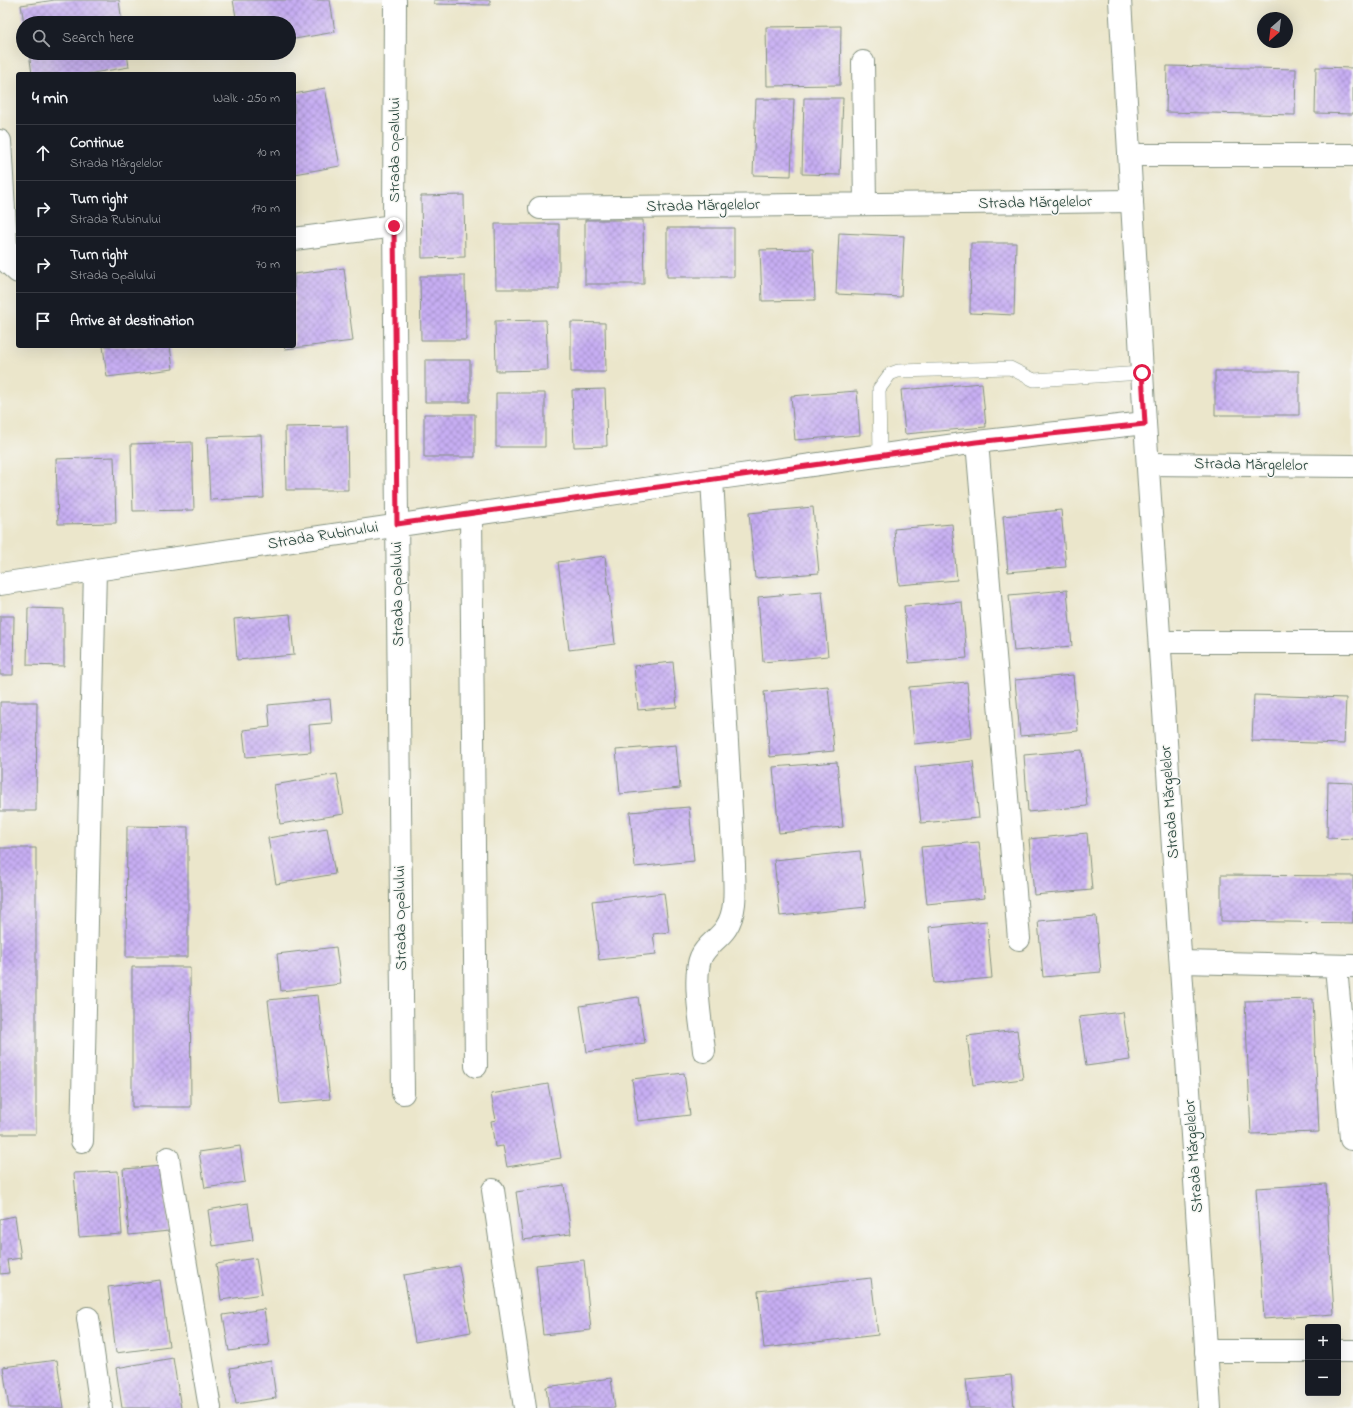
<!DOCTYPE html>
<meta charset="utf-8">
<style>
body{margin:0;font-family:"Indie Flower",sans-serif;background:#242831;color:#f1f3f6}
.controls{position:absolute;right:12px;bottom:12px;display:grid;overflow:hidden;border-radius:4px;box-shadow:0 4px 16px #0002}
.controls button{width:36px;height:36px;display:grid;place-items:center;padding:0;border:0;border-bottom:1px solid #363941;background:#171b24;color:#f1f3f6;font:20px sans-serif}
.compass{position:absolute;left:1257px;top:12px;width:36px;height:36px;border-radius:50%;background:#171b24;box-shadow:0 4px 16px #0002;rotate:208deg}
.stop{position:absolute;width:12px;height:12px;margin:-9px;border:3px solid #e11d48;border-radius:50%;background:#fff}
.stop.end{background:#e11d48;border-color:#fff;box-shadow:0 1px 4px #0008}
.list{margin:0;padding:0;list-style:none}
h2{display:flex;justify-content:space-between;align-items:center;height:52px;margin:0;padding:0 16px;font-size:17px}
h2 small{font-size:13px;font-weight:400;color:#9ea1a6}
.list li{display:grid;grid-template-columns:26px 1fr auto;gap:12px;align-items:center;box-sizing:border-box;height:56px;padding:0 16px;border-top:1px solid #363941}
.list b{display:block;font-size:15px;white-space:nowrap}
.list p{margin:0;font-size:13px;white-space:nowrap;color:#9ea1a6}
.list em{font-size:13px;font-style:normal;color:#9ea1a6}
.icon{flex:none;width:22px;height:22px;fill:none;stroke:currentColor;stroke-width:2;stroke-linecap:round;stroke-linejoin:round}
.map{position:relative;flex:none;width:1353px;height:1408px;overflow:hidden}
.search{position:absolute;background:#171b24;box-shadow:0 4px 16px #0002;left:16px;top:16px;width:280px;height:44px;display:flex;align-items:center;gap:10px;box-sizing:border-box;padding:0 14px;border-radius:22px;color:#9ea1a6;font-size:15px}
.panel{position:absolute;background:#171b24;box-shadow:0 4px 16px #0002;left:16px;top:72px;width:280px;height:276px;border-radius:4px}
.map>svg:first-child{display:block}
.building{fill:url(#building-cross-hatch)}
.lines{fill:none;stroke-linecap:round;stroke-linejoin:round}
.service-casing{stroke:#859280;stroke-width:14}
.minor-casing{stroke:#859280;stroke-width:24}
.tertiary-casing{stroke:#859280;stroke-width:24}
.service{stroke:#fff;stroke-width:13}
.minor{stroke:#fff;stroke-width:22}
.tertiary{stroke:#fff;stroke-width:22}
.route{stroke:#e11d48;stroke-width:5}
.labels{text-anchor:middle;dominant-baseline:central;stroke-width:3;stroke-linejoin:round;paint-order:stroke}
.street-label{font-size:16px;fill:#1f3d34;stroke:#f6f6f2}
</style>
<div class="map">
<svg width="1353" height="1408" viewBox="0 0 1353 1408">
<defs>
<pattern id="building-cross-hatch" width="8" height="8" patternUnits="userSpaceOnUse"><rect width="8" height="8" fill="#c7aef3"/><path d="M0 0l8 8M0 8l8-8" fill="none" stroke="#a18fc6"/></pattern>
</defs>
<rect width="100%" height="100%" fill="#f6f6f2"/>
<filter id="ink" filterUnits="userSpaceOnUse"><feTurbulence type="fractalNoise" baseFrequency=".025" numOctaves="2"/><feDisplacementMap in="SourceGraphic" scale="8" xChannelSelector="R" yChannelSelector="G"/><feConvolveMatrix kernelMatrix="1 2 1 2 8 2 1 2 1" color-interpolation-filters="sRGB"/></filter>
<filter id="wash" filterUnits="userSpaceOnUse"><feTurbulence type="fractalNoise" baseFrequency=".012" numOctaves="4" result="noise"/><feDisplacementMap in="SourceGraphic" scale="16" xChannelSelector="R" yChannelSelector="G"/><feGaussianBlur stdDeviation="0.9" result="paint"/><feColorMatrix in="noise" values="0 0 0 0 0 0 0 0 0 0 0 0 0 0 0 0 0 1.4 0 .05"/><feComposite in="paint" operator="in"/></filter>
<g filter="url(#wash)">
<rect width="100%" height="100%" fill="#ebe6cb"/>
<g id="blocks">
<path class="building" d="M55,0H119L122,23H24L21,5Z
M233,0H330L335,32L289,40V23H237Z
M434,0H490V5L434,4Z
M841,26L840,85L767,86L766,27Z
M29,53H127L129,67L87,74H32Z
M1167,66L1296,69L1295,115L1166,112Z
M1316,67L1353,68V114L1315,113Z
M325,88L340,166L294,174V94Z
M804,98H843L840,175L802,174Z
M756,99H794L791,176L753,175Z
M464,195L465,257L422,258L421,196Z
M585,220H643L644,284H585Z
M495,224H559V289H496Z
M667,228H734V277H667Z
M839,233L904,236L901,297L836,294Z
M971,243H1016L1014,315L970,313Z
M813,249L815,300L762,301L760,250Z
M344,268L353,341L285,349L284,346H294V274Z
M420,276H465L466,340H421Z
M546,320L548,370L496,371L495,321Z
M571,322L605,323L606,372H571Z
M103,346H170L173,369L107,377Z
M425,360H470V402H425Z
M1215,371H1299V415H1215Z
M982,383L986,427L905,434L901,390Z
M605,389L607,446L574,447L572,390Z
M857,391L860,435L795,440L791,396Z
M496,393H545V447H496Z
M424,414H475V457H424Z
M347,426L348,490H286L285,427Z
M261,435L264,498L210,500L207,437Z
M192,442L194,510L133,511L131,444Z
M114,457L116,523L58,524L56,459Z
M813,507L819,573L755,578L749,513Z
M1061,510L1066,567L1008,572L1003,516Z
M952,524L957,580L899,585L894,529Z
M605,556L615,644L569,650L558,562Z
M1067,590L1072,646L1014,651L1009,595Z
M822,591L828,656L763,662L758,597Z
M962,602L967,658L909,663L904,606Z
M28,608L64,609V666L27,665Z
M290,614L294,655L237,660L234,619Z
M0,616H14L13,675H0Z
M673,662L677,707L638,710L634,666Z
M1073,675L1078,731L1020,736L1015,680Z
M967,682L972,738L914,744L909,687Z
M828,686L834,751L770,757L764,692Z
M1254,695L1346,698L1344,744L1252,741Z
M330,699L332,723L309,725L311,752L246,757L243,730L270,727L268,705Z
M0,702H37L36,811H0Z
M676,745L680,788L620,794L616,750Z
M1082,750L1087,806L1028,812L1024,755Z
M973,761L979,818L921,823L915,767Z
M837,762L843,827L779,833L773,767Z
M337,774L344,814L280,824L274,785Z
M1328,782L1353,783V839L1327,838Z
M689,807L694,861L635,867L630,812Z
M127,826L188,827V957H126Z
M327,828L335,874L276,884L268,838Z
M1087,833L1092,890L1034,895L1029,839Z
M979,842L985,898L927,904L921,847Z
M0,848H36V1134H0Z
M860,851L866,907L780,916L774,860Z
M1221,875L1353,876V923L1221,921Z
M664,893L669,932L653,934L656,954L599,960L592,901Z
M1096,916L1101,972L1043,977L1038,921Z
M987,921L992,978L934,983L929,927Z
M336,947L341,984L281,991L277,954Z
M132,967H190L191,1107H132Z
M318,995L330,1099L280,1104L268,1000Z
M638,997L645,1043L587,1052L580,1006Z
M1313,999L1319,1132L1251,1134L1245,1001Z
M1123,1012L1130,1060L1086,1066L1079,1017Z
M1017,1030L1023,1079L973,1085L967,1036Z
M684,1073L690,1115L638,1121L632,1079Z
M548,1084L561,1158L507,1167L503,1146L495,1147L491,1121L496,1120L491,1094Z
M240,1146L245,1182L205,1188L199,1152Z
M163,1166L169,1231L129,1235L123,1169Z
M118,1171L122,1234L79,1237L74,1173Z
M1326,1184L1334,1314L1264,1319L1256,1188Z
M564,1185L571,1234L523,1240L516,1192Z
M248,1203L253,1240L213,1246L208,1210Z
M15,1216L21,1258L7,1260L9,1273L0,1274V1219Z
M256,1258L262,1294L221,1300L216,1264Z
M584,1260L591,1330L543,1335L536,1265Z
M459,1266L471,1332L415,1342L404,1275Z
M871,1278L878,1335L764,1348L758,1291Z
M160,1280L169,1346L116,1353L108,1287Z
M264,1309L269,1345L229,1351L223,1315Z
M173,1358L181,1408H122L116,1368Z
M57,1360L64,1408H9L3,1367Z
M271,1361L276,1398L236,1404L230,1368Z
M1011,1375L1014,1408H969L966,1379Z
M611,1378L615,1408H549L546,1387Z"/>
</g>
</g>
<g filter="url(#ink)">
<use href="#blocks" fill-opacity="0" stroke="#859280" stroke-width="1"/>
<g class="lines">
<defs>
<path id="service" d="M880,456L879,389L890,374L898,371L1010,368L1034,380L1142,373"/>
<path id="minor" d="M395,0L394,226L403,1093
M863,62L865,204
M0,141L7,262L18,272
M1129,155H1353
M540,208L1132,201
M294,239L394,226
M977,442L1019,939
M1149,464L1353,466
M471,514L476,1066
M0,584L712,479L977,442L1145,423
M1160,642H1353
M1181,962L1353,966
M1336,966L1351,1139
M704,1051C702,1028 692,977 701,957C706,945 719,939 726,928C738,910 734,885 734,865L712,479
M82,1141L95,570
M168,1158L210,1408
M493,1190L525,1408
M88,1318L101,1408
M1206,1351H1308
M1338,1351H1353"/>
<path id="tertiary" d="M1120,0L1145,423L1210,1408"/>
</defs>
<use href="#service" class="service-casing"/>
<use href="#minor" class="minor-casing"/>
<use href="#tertiary" class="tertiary-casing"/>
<use href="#service" class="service"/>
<use href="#minor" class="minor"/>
<use href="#tertiary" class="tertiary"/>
</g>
</g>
<g class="lines" filter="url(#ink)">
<path class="route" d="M394,226L397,524L976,442L1145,424L1142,373"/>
</g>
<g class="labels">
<g class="street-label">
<text transform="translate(395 150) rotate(-90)">Strada Opalului</text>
<text transform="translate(1035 203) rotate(-1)">Strada Mărgelelor</text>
<text transform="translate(703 206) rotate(-1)">Strada Mărgelelor</text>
<text transform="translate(1251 465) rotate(1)">Strada Mărgelelor</text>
<text transform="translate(323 536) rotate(-9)">Strada Rubinului</text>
<text transform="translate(398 594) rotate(-91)">Strada Opalului</text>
<text transform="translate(1170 802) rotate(-94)">Strada Mărgelelor</text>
<text transform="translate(401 918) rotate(-91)">Strada Opalului</text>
<text transform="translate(1194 1156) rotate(-94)">Strada Mărgelelor</text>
</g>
</g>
</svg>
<div class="controls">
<button>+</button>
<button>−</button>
</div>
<svg class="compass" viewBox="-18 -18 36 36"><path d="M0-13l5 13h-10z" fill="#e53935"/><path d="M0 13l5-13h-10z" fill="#9ea1a6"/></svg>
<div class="stop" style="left:1142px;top:373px"></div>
<div class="stop end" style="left:394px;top:226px"></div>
<div class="search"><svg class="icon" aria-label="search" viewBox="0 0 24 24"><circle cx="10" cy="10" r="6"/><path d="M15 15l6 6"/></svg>Search here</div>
<section class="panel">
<h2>4 min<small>Walk · 250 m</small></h2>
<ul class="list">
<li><svg class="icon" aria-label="ahead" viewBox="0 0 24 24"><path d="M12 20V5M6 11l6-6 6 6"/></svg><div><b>Continue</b><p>Strada Mărgelelor</p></div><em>10 m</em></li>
<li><svg class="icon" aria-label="right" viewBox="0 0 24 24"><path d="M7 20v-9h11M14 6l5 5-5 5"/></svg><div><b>Turn right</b><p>Strada Rubinului</p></div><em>170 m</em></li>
<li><svg class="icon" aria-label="right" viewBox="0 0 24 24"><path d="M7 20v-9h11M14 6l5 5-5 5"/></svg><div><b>Turn right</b><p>Strada Opalului</p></div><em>70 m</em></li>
<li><svg class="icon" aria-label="arrive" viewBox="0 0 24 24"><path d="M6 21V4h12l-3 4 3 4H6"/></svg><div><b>Arrive at destination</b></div></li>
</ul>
</section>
</div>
